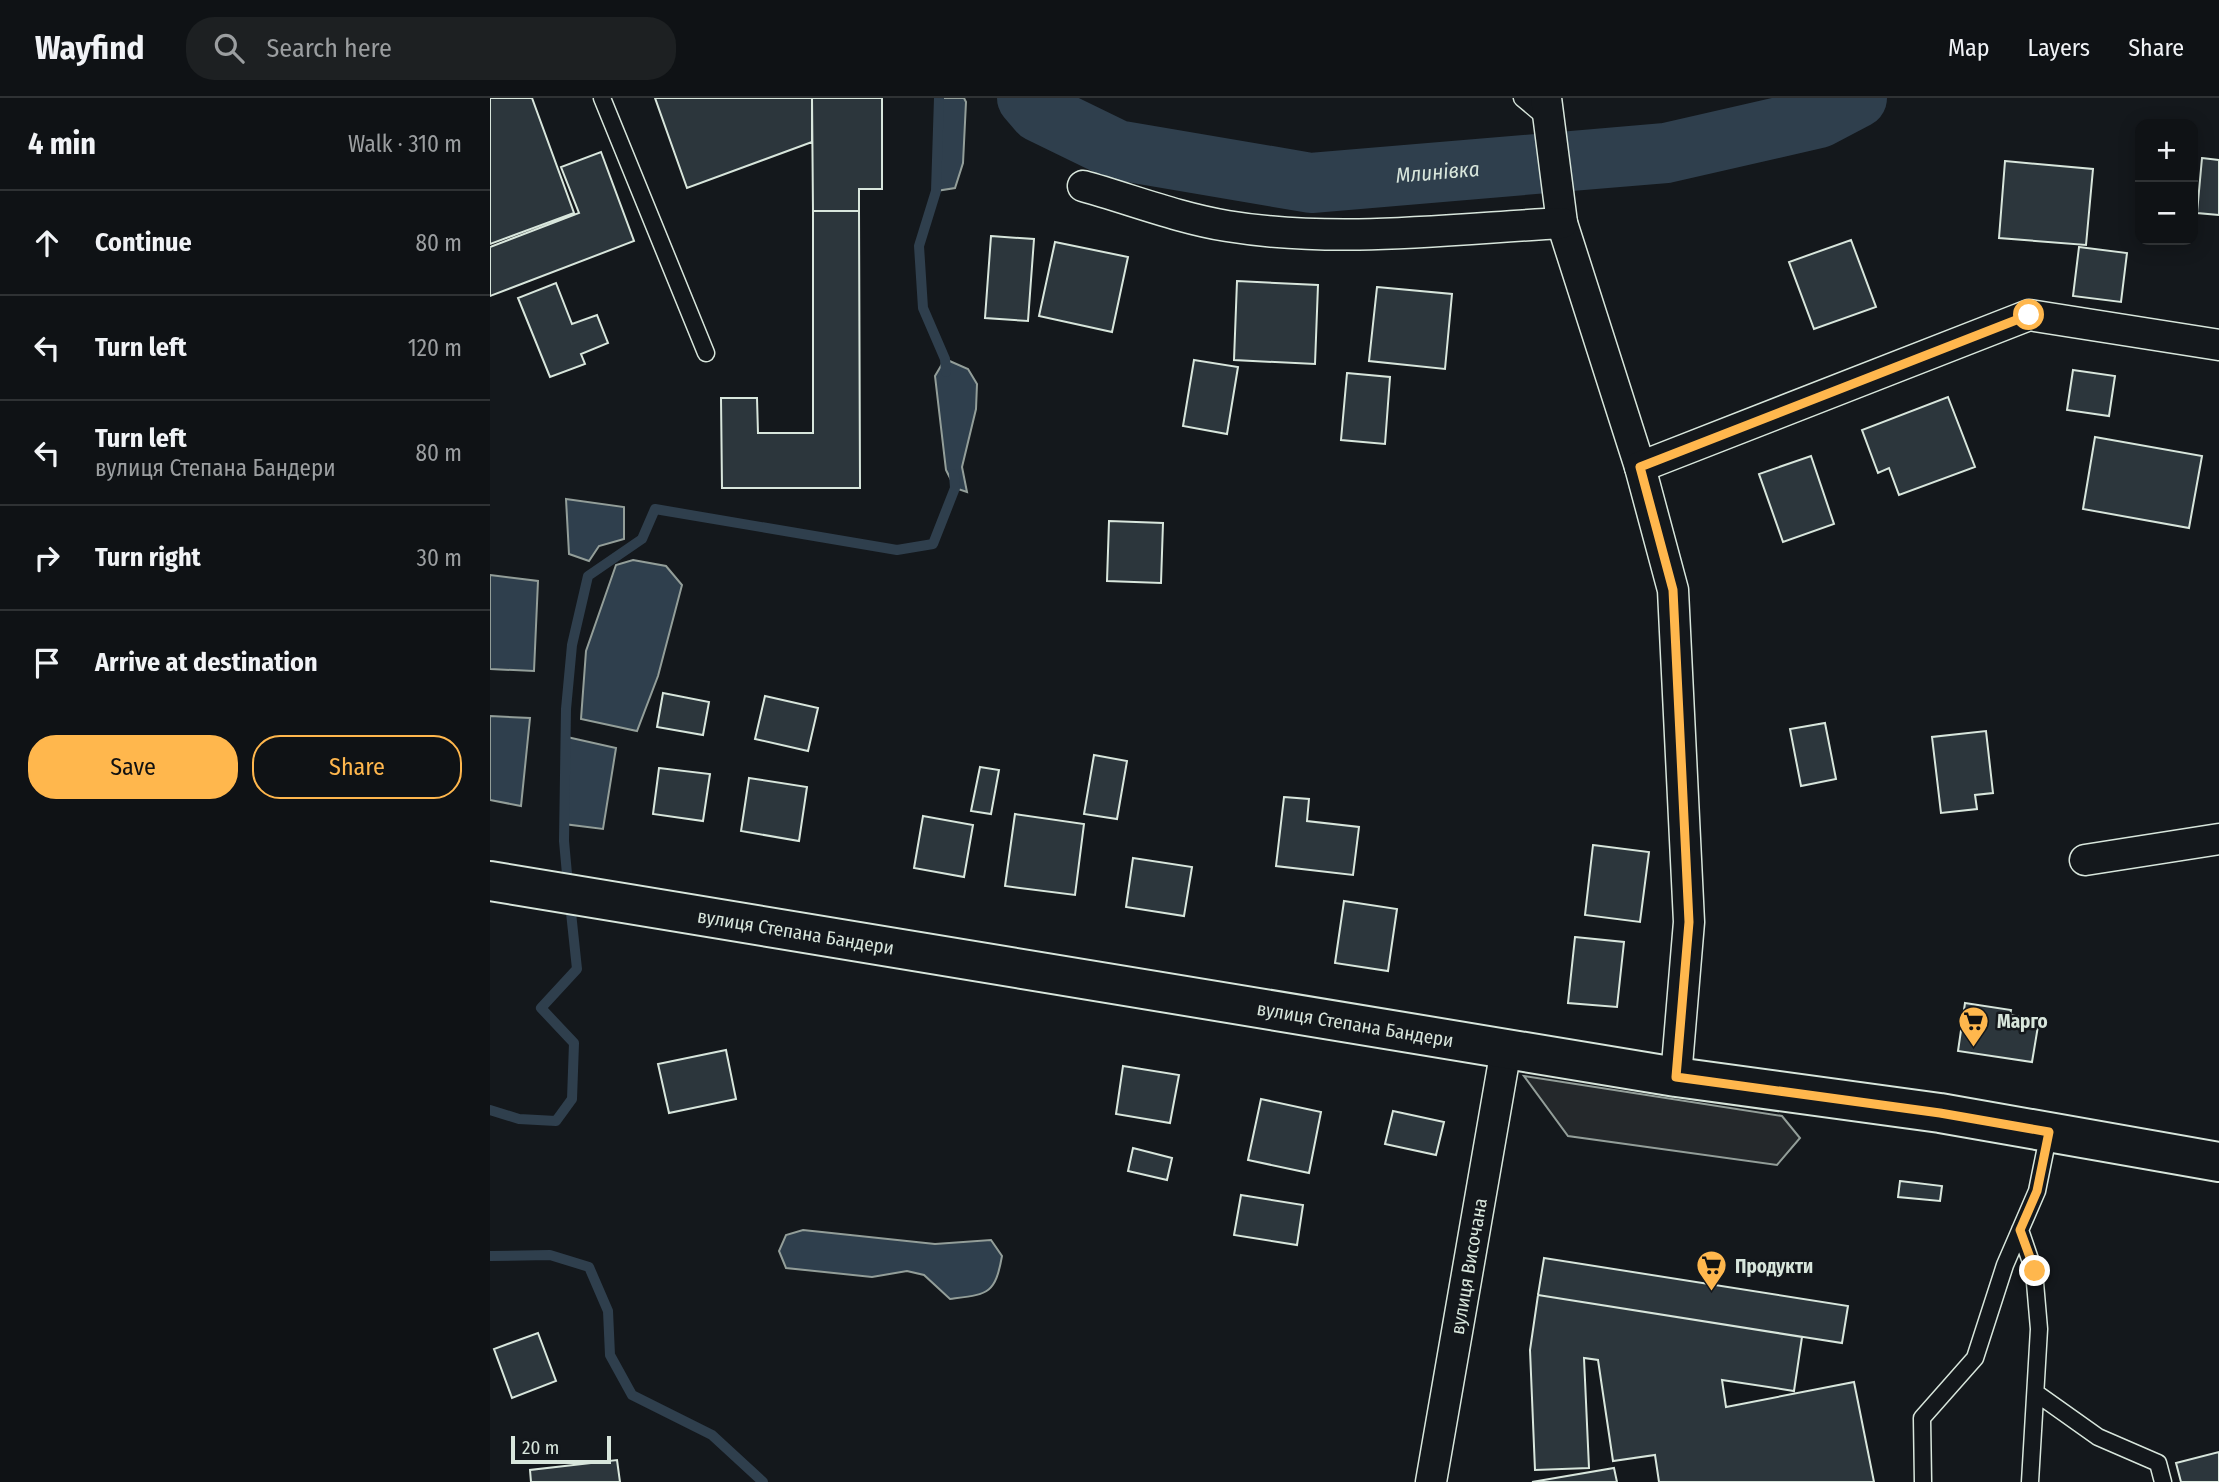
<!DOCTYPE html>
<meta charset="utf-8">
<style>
body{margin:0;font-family:"Fira Sans Condensed",sans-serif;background:#1d2022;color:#f1f3f6}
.controls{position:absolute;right:21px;top:21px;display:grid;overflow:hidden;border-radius:14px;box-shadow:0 4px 18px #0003}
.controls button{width:63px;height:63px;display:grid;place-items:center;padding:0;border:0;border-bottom:2px solid #2f3234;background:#0f1215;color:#f1f3f6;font:35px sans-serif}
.scale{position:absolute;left:21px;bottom:18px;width:100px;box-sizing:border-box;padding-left:7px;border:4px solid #d8e6dc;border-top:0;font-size:19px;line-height:24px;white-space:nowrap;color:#d8e6dc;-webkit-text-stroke:5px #14181c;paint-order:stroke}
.stop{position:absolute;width:21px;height:21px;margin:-16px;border:5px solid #ffb74d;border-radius:50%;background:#fff}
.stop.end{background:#ffb74d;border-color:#fff;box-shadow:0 2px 7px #0008}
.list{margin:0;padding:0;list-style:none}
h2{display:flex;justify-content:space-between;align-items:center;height:91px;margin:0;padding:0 28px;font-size:30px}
h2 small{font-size:23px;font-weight:400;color:#9b9ea0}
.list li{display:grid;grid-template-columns:46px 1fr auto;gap:21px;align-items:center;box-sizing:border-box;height:105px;padding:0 28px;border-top:2px solid #2f3234}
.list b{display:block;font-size:26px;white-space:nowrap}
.list p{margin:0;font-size:23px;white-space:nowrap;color:#9b9ea0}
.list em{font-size:23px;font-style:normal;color:#9b9ea0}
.actions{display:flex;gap:14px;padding:21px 28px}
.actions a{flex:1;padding:16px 0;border:2px solid #ffb74d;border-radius:28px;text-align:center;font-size:24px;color:#ffb74d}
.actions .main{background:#ffb74d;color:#111}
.icon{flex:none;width:38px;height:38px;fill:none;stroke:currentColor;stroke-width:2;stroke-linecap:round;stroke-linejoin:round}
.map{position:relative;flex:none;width:1729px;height:1384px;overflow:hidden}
header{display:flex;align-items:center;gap:42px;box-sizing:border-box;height:98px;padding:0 35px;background:#0f1215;border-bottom:2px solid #2f3234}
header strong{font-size:33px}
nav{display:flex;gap:38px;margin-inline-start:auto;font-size:24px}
.search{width:490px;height:63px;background:#1d2022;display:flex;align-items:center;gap:18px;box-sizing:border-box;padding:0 24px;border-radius:28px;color:#9b9ea0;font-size:26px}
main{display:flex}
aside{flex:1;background:#0f1215}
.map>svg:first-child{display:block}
.parking{fill:#24282b;stroke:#939e99;stroke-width:2}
.water{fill:#2f3f4d;stroke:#939e99;stroke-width:2}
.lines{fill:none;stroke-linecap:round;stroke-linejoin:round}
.stream{stroke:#2f3f4d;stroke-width:10}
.river{stroke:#2f3f4d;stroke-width:60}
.building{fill:#2c363c;stroke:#d8e6dc;stroke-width:2}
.service-casing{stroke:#d8e6dc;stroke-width:19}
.minor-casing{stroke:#d8e6dc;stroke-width:33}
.secondary-casing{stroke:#d8e6dc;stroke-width:42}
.service{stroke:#14181c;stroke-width:16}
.minor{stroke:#14181c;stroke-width:30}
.secondary{stroke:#14181c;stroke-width:38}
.route{stroke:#ffb74d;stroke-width:9}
.labels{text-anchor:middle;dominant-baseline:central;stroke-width:5;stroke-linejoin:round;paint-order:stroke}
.street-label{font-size:19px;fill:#d8e6dc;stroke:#14181c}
.poi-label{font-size:19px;font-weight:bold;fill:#d8e6dc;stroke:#14181c;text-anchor:start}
.water-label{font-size:21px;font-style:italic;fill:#d8e6dc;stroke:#14181c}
</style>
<header>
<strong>Wayfind</strong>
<div class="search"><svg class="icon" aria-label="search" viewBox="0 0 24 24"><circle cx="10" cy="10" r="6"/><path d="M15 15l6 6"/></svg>Search here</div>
<nav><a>Map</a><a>Layers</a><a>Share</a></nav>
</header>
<main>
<aside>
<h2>4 min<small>Walk · 310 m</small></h2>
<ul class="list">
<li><svg class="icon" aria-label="ahead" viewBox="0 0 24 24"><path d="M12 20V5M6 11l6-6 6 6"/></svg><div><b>Continue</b></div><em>80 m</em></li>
<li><svg class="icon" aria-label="left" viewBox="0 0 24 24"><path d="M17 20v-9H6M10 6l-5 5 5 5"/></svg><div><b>Turn left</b></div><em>120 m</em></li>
<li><svg class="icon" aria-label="left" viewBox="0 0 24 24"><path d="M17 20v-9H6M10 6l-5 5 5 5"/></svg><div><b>Turn left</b><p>вулиця Степана Бандери</p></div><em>80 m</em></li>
<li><svg class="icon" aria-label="right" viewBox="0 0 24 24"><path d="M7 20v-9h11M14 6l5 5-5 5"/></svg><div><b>Turn right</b></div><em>30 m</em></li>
<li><svg class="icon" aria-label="arrive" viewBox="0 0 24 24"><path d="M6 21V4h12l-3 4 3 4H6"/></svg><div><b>Arrive at destination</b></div></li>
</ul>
<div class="actions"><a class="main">Save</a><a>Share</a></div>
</aside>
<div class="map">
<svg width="1729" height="1384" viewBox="0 0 1729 1384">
<rect width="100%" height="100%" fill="#14181c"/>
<path class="parking" d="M1034,978L1292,1018L1310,1040L1287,1067L1078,1038Z"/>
<path class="water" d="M449,0H474L476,4L473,65L465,90L446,93Z
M455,261L478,271L487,286L486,311L472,369L477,394L465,390L456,372L445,278Z
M76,401L134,409V441L109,448L99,463L79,456Z
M143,462L176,468L192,487L168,578L147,633L91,621L96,553L126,467Z
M0,477L48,483L44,573L0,571Z
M0,618L40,620L31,708L0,702Z
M77,639L126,650L113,731L74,726Z
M313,1132L445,1146L501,1142L512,1158C505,1197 498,1196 460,1201L434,1177L417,1173L382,1179L296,1170L289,1153L296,1137Z"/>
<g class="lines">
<path class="stream" d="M449,0L446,93L429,148L433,210L455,261L456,274
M78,787L74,743L76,611L82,547L98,478L152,441L165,411L407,452L443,446L465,390L464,376
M0,1012L29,1021L66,1023L82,1001L84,945L51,910L87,871L80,805
M0,1158L60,1157L99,1169L118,1213L120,1257L142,1297L222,1337L273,1384"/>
<path class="river" id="s1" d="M537,0L549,14L627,52L821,85L1176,55L1329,20L1367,0"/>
</g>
<path class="building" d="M0,0H42L84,115L0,146Z
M165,0H322V44L197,90Z
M322,0H392V91H369V113H323Z
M111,54L144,143L0,198V149L89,115L71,69Z
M1712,60L1729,62V117L1707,115Z
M1515,63L1603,71L1596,147L1509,140Z
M323,113H369L370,390H232L231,300H267L268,335H323Z
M501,138L544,141L538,223L495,220Z
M1361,142L1386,209L1324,231L1299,164Z
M565,144L638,159L622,234L549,218Z
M1589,149L1637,155L1631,204L1583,198Z
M747,183L828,187L825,266L744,262Z
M66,185L82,226L107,217L118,245L91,256L95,266L60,279L28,200Z
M887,189L962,196L955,271L879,263Z
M704,262L748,269L737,336L693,328Z
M1583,272L1625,278L1619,318L1577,312Z
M857,275L900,279L895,346L851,342Z
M1458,299L1485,369L1409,397L1399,370L1388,375L1372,332Z
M1605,339L1712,358L1699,430L1593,411Z
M1321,358L1344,426L1293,444L1269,376Z
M619,423L673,425L671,485L617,483Z
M173,595L219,604L213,637L167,629Z
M275,598L328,610L318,653L265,641Z
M1335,625L1346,681L1311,688L1300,631Z
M1496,633L1503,695L1485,697L1487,711L1451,715L1442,639Z
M604,657L637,663L627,721L594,716Z
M490,669L509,672L501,716L481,713Z
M169,670L220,676L213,723L163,716Z
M259,680L317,689L309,743L251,733Z
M794,699L819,701L817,723L869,729L863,777L786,768Z
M525,716L594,726L585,797L515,788Z
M433,718L483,727L474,779L424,770Z
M1103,747L1159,754L1150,824L1095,817Z
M643,760L702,769L694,818L636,809Z
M854,803L907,811L898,873L845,865Z
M1085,839L1134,844L1127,909L1078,905Z
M1475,905L1521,912L1520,917L1549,922L1542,964L1468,953Z
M236,952L246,1001L179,1015L168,966Z
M633,968L689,977L680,1025L626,1016Z
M771,1001L831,1014L819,1075L758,1062Z
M903,1013L954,1024L946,1057L895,1046Z
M643,1050L682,1060L677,1082L638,1073Z
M1410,1083L1452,1088L1450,1103L1408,1099Z
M751,1097L813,1107L807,1147L744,1137Z
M1054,1160L1358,1208L1352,1245L1048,1197Z
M1048,1197L1312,1239L1304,1293L1232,1282L1236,1309L1364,1284L1384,1384H1169L1165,1357L1123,1363L1108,1262L1094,1260L1099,1370L1045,1372L1040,1252Z
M48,1235L66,1283L22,1300L4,1251Z
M1729,1354V1384H1691L1686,1365Z
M127,1362L130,1384H41L40,1372Z
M1124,1370L1127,1384H1042Z"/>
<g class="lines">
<defs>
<path id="service" d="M112,0L216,255
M1032,0L1057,21
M1530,1132L1544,1173L1549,1231L1540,1384
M1546,1295L1608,1339L1668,1365L1673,1384
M1433,1384L1432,1320L1485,1260L1515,1167L1547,1093L1559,1034"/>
<g id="minor">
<path d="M1056,0L1072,125L1150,369L1183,492L1199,824L1186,979"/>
<path d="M593,88C640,101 688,120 737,128C846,146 962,131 1072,125"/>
<path d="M1150,369L1539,217L1729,247"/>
<path d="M1595,762L1729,741"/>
<path id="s2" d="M941,1384L1016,951"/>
</g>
<g id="secondary">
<path id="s3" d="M0,783L1186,979L1450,1015L1729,1064"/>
</g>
</defs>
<use href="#service" class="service-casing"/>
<use href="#minor" class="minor-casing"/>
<use href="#secondary" class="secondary-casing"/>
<use href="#service" class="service"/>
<use href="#minor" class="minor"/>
<use href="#secondary" class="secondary"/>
</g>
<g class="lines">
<path class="route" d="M1539,217L1150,369L1183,492L1199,824L1186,979L1450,1015L1559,1034L1547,1093L1530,1132L1545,1173"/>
</g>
<defs>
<symbol id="supermarket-pin" viewBox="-11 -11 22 30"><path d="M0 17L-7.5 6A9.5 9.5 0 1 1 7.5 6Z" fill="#ffb74d" stroke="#14181c"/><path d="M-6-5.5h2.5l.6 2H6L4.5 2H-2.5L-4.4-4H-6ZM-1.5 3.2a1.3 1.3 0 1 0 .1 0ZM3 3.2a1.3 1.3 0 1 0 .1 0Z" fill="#111"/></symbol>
</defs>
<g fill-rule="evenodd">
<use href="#supermarket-pin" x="1466" y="906" width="35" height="47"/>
<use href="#supermarket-pin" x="1204" y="1150" width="35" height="47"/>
</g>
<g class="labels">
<g class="street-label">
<text stroke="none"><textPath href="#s3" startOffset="310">вулиця Степана Бандери</textPath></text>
<text stroke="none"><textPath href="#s3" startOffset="877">вулиця Степана Бандери</textPath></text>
<text stroke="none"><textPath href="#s2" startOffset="219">вулиця Височана</textPath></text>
</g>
<g class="poi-label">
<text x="1507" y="923">Марго</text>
<text x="1245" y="1168">Продукти</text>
</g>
<g class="water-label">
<text stroke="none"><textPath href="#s1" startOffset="429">Млинівка</textPath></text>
</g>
</g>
</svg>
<div class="controls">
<button>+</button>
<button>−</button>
</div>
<div class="scale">20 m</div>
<div class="stop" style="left:1539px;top:217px"></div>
<div class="stop end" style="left:1545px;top:1173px"></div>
</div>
</main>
